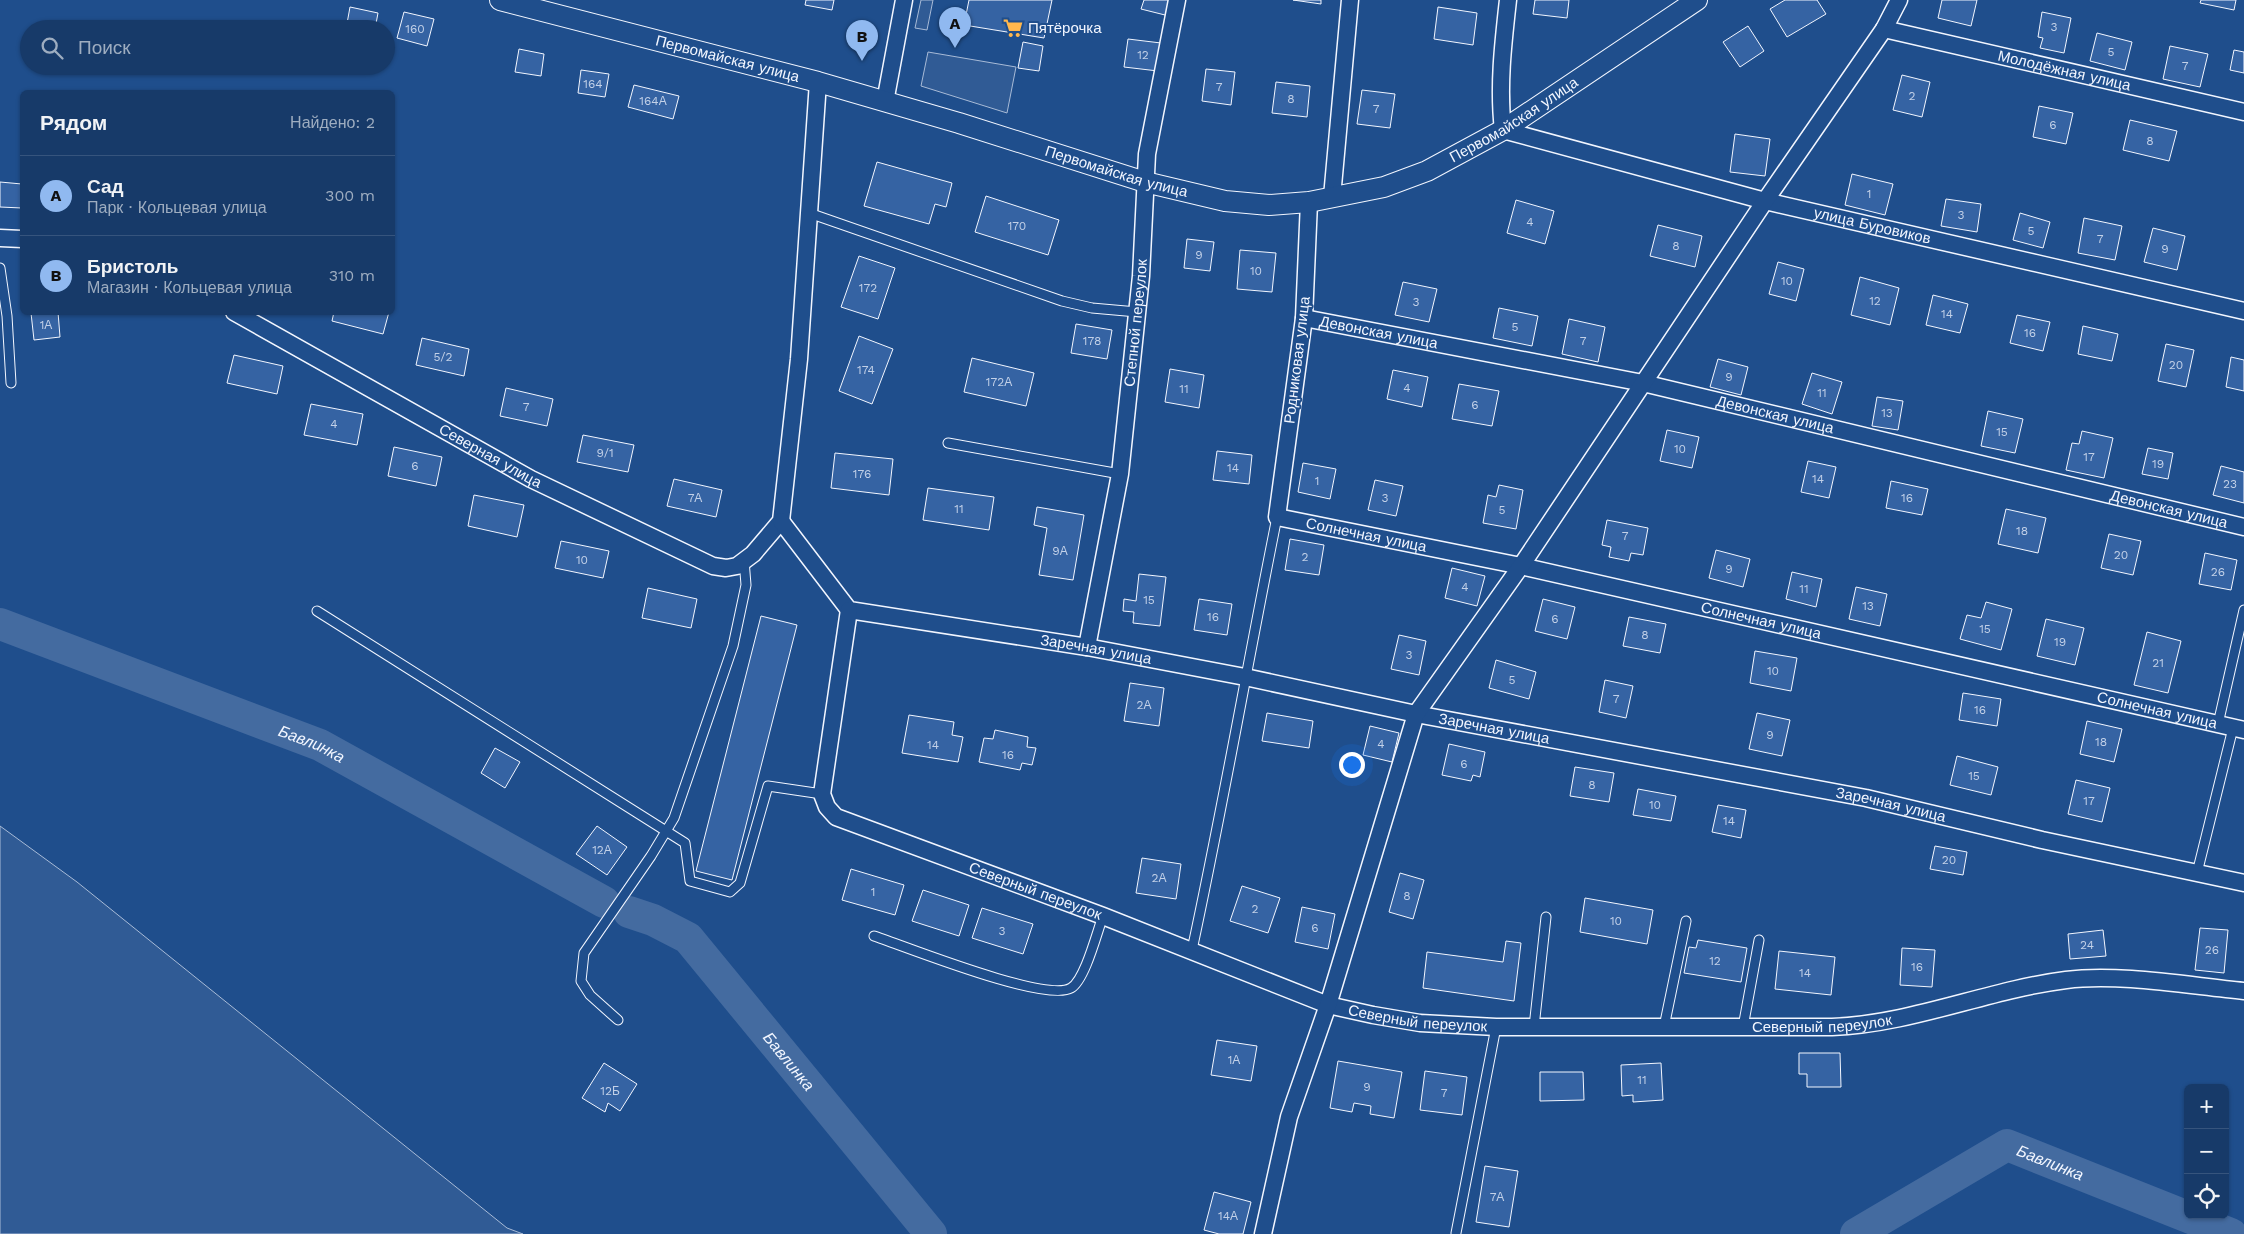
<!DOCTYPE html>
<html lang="ru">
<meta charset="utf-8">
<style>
body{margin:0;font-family:"Work Sans",sans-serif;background:#244571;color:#f1f3f6}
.controls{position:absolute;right:15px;bottom:15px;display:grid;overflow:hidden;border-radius:8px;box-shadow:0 1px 4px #0004}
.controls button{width:45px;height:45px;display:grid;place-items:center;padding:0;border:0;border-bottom:1px solid #36547d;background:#173a69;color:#f1f3f6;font:25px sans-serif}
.you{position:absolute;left:1351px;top:764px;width:18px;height:18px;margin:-12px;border:4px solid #fff;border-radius:50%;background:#1a73e8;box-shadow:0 0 0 8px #1a73e833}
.badge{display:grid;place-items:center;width:32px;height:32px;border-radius:50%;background:#90b9f0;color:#111;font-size:16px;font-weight:700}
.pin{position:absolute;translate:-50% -41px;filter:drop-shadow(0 1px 2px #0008)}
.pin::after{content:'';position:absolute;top:26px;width:18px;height:15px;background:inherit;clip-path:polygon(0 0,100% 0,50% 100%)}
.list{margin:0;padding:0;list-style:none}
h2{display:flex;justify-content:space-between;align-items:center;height:65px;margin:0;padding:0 20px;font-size:21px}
h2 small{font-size:16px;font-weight:400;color:#9eadc0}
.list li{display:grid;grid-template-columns:32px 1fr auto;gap:15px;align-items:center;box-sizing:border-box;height:80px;padding:0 20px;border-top:1px solid #36547d}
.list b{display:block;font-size:19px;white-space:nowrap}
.list p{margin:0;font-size:16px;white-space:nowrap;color:#9eadc0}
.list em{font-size:16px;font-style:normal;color:#9eadc0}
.icon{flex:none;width:28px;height:28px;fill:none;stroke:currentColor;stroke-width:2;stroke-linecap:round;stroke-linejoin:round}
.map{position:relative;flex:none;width:2244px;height:1234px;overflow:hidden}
.search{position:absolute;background:#173a69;box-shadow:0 1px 4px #0004;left:20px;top:20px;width:375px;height:55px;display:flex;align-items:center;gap:12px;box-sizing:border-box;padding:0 18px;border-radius:28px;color:#9eadc0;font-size:19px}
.panel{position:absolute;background:#173a69;box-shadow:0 1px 4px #0004;left:20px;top:90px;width:375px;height:225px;border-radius:8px}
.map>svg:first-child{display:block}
.built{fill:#305b95;stroke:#a8bbd7}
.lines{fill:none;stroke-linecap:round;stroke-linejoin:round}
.river{stroke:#446ba0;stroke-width:32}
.building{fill:#3563a3;stroke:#f2f6ff}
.service-casing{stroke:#f2f6ff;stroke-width:11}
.minor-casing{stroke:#f2f6ff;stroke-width:19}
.tertiary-casing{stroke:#f2f6ff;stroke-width:22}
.service{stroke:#1f4e8c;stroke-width:9}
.minor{stroke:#1f4e8c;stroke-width:16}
.tertiary{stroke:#1f4e8c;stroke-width:20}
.labels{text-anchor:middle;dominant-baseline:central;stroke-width:4;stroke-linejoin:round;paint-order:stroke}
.number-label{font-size:12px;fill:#c3d1e8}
.poi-label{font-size:15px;fill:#f2f6ff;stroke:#1f4e8c;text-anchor:start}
.street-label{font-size:15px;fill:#f2f6ff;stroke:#1f4e8c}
.water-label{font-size:16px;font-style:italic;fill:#f2f6ff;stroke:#1f4e8c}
</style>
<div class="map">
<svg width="2244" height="1234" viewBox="0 0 2244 1234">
<rect width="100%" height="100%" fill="#1f4e8c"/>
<path class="built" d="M921,0H933L927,30L915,28Z
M928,52L1016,67L1007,113L921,86Z
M0,826L77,882L507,1228L523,1234H0Z"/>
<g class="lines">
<g class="river">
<path id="s1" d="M0,624L320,745L604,902"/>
<path id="s2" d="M629,912L653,920L688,938L931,1234"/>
<path id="s3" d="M1856,1234L2007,1145L2231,1234"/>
</g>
</g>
<path class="building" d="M806,0H834L832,10L805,5Z
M969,0H1052L1044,38L964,25Z
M1144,0H1177L1173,17L1141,9Z
M1293,0H1321V4Z
M1535,0H1569L1567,18L1533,14Z
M1785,0H1817L1826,14L1787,37L1770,9Z
M1942,0H1977L1971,26L1938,18Z
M2201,0H2236L2234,10L2200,3Z
M350,7L378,13L375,29H346Z
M1438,7L1477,13L1473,45L1434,39Z
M404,12L434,19L427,46L397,38Z
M2042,12L2071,18L2064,53L2040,48L2043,38L2038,37Z
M1748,26L1764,51L1740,67L1723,42Z
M2097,33L2132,42L2125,70L2090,61Z
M1128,39L1161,43L1158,71L1124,67Z
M1023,42L1043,46L1039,71L1018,68Z
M2170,46L2208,54L2200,87L2163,79Z
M519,49L544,54L541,76L515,72Z
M2234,50L2244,52V73L2230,70Z
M1206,69L1235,72L1231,105L1202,101Z
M581,70L609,74L605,97L578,93Z
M1902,75L1930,82L1922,117L1893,110Z
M1276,82L1310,86L1307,117L1272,113Z
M634,85L679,96L673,119L628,107Z
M1362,90L1395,94L1390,128L1357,124Z
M2039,106L2073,113L2066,144L2033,137Z
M2130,120L2177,131L2169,161L2123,150Z
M1735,134L1770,139L1765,176L1730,172Z
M877,162L952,183L946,207L935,204L929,224L864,206Z
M1852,174L1893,184L1885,215L1845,205Z
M0,182L22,184V208L0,207Z
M986,196L1059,220L1048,255L975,232Z
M1946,199L1981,204L1977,232L1941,226Z
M1516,200L1554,211L1545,244L1507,233Z
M2020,213L2050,222L2043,248L2013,240Z
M2084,218L2122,226L2115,260L2078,253Z
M1658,225L1702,236L1695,267L1650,256Z
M2153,228L2185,236L2177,270L2144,262Z
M1187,239L1214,242L1210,271L1184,268Z
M1240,250L1276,253L1272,292L1237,289Z
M859,256L895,268L878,319L841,307Z
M1778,262L1804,269L1796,301L1769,294Z
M1860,277L1899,288L1890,325L1851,315Z
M1403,282L1437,289L1429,322L1395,315Z
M1933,295L1968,304L1960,333L1926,325Z
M1499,308L1538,316L1532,346L1493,338Z
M58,312L60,337L34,340L31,313Z
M334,312H389L383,334L332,321Z
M2017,315L2050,322L2043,351L2010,343Z
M1569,319L1605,327L1598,362L1562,354Z
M1076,324L1112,330L1107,359L1071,353Z
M2083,326L2118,334L2112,361L2078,354Z
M859,336L893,349L872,404L839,391Z
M422,338L469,349L464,376L416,365Z
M2166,344L2194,350L2186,387L2158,381Z
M234,355L283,366L277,394L227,383Z
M2231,357L2244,360V391L2226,387Z
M972,358L1034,373L1026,406L964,392Z
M1718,359L1748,367L1741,395L1710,387Z
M1170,369L1204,375L1199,408L1165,402Z
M1393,370L1428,377L1422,407L1387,399Z
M1812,373L1842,382L1832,414L1802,404Z
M1459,384L1499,391L1492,426L1452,419Z
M506,388L553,399L547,426L500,416Z
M1877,397L1903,401L1898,430L1872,426Z
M311,404L363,414L357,445L304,435Z
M1988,411L2023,419L2015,453L1981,446Z
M1667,430L1699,437L1692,468L1660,461Z
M2082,431L2113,438L2104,478L2066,470L2072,443L2079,444Z
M583,435L634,445L628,472L577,462Z
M394,447L442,457L436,486L388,476Z
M2148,448L2173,453L2168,479L2142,474Z
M1217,451L1252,455L1249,484L1213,480Z
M835,453L893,459L889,495L831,488Z
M1808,461L1836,467L1829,498L1801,492Z
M1303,463L1336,469L1330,499L1298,492Z
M2221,466L2244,472V503L2213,495Z
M674,479L722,490L716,517L667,506Z
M1375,480L1403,486L1396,516L1368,510Z
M1891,481L1928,489L1922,515L1886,508Z
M1499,485L1523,490L1516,529L1483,523L1488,495L1496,497Z
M928,488L994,497L989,530L923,520Z
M474,495L524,505L517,537L468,526Z
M1037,507L1084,515L1073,580L1039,575L1047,528L1034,525Z
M2006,509L2046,518L2038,553L1998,544Z
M1607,520L1648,528L1643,555L1631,553L1629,561L1609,557L1611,547L1602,545Z
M2109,534L2141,541L2133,575L2101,568Z
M1290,539L1324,545L1319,575L1285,570Z
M561,541L609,551L603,578L555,568Z
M1716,550L1750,559L1743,587L1709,578Z
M2205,553L2237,560L2231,590L2199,584Z
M1452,568L1485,576L1477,606L1445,598Z
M1792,572L1822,579L1816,607L1786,599Z
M1139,574L1166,577L1160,626L1133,623L1134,612L1123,611L1124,599L1136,601Z
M1856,587L1887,594L1880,626L1849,619Z
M648,588L697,599L691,628L642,618Z
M1199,599L1232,604L1227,635L1194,630Z
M1543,599L1575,607L1567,639L1535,631Z
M1986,602L2012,609L2001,650L1960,639L1967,615L1981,618Z
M761,616L797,625L732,880L696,871Z
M1629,617L1666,624L1660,653L1623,646Z
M2046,619L2084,628L2075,665L2037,656Z
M2147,632L2181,641L2168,693L2134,685Z
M1399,635L1426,641L1419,675L1391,669Z
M1755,651L1797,658L1791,691L1750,683Z
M1496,660L1536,672L1529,699L1489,688Z
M1605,680L1633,686L1626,718L1599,712Z
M1130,683L1164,688L1159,726L1124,721Z
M1963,693L2001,699L1997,726L1959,720Z
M1267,713L1313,721L1309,748L1262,741Z
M1757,713L1790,720L1782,756L1749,749Z
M909,715L954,722L952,735L963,737L958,762L902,753Z
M2087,721L2122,729L2114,762L2080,754Z
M1370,726L1399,733L1392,762L1363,755Z
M995,730L1028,737L1027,747L1036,748L1032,765L1022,763L1020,770L979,762L984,738L993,739Z
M1449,744L1485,752L1480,777L1473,775L1471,781L1442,775Z
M495,748L520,762L505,788L481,773Z
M1957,756L1998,767L1991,795L1950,785Z
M1575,767L1614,773L1609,802L1570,796Z
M2076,780L2110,788L2102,822L2068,814Z
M1638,789L1676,796L1671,821L1633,815Z
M1718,805L1746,810L1741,838L1712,832Z
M597,826L627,847L607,875L576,854Z
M1935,846L1967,852L1963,875L1930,869Z
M1142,858L1181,864L1176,899L1136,893Z
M851,869L904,885L895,915L842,900Z
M1400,873L1424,880L1413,919L1389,912Z
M1242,886L1280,898L1268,933L1230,921Z
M923,890L969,905L959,936L912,921Z
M1585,898L1653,910L1647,944L1580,932Z
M1302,907L1335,914L1328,949L1295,942Z
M982,908L1033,924L1023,954L972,938Z
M2200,928L2228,930L2224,973L2195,970Z
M2103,930L2106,956L2070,959L2068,934Z
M1698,940L1747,948L1741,982L1684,973L1689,947L1696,948Z
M1506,941L1521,943L1514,1001L1423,988L1427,952L1503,962Z
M1902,948L1935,950L1932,987L1900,985Z
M1779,951L1835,957L1831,995L1775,989Z
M1217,1040L1257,1046L1251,1081L1211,1075Z
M1799,1053H1840L1841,1087H1807V1074H1799Z
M1338,1061L1402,1072L1394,1118L1370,1114L1371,1106L1354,1103L1352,1112L1330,1108Z
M604,1063L637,1084L620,1111L608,1103L605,1112L582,1098Z
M1661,1063L1663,1100L1633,1102V1095L1622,1096L1621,1065Z
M1425,1071L1467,1077L1462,1115L1420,1110Z
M1540,1072H1583L1584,1100L1540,1101Z
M1485,1166L1518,1171L1509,1227L1476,1222Z
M1214,1192L1251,1202L1243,1234H1219L1204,1230Z"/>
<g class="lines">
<defs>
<path id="service" d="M809,213L1062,301L1092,308L1137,312
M0,268L7,316L11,383
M948,443L1120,474
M317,611L685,843L690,881L730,892L740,883L768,786L822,794
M2218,724L2244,610
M2197,873L2233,728
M874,936C907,947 1046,1003 1071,988C1085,980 1097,932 1103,916
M1192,950C1223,806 1248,661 1277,517
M618,1020L590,995L581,981L584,953L651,856L674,818L733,646L746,585L744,560
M1534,1027L1546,917
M1664,1027L1686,921
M1743,1027L1759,940
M1456,1233L1496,1027"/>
<g id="minor">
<path id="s4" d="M1508,0C1503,44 1498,87 1503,130L1765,201L2244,311"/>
<path id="s5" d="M1884,29L2244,112"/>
<path d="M885,102L904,0"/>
<path d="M1332,197L1350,0"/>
<path id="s6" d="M1309,202L1304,318L1277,517L1521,566L2244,730"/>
<path d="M0,238L22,239"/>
<path id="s7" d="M234,312L531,479L713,566L726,568L737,566L753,554L781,521L799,359L818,82"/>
<path id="s8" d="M1304,318L1643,383L2244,527"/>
<path id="s9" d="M781,521L849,610L1087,647L1245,677L1416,714L1866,798L2042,840L2244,883"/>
<path id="s10" d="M849,610L822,794L827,807L836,817L1103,916L1328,1005L1373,1015L1420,1023L1496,1027H1832C1912,1024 1987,990 2066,980C2119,973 2190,986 2244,991"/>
<path id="s11" d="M1087,647L1120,474L1141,276L1147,154L1177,0"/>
<path d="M1263,1234L1289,1117L1328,1005L1416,714L1521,566L1765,201L1884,29L1899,0"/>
</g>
<g id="tertiary">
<path id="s12" d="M500,0L818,82L959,123L1145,182L1225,201L1269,205L1309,202L1384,187L1427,171L1503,130L1697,0"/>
</g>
</defs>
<use href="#service" class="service-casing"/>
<use href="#minor" class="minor-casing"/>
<use href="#tertiary" class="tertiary-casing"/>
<use href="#service" class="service"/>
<use href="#minor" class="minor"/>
<use href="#tertiary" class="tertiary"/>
</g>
<defs>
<symbol id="supermarket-bare" viewBox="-9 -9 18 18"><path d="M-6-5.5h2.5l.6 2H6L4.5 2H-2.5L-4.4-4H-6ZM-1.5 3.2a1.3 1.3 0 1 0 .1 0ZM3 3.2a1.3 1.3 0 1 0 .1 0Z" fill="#ffb74d" stroke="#1f4e8c" stroke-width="2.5" paint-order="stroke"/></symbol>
</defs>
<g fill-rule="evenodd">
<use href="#supermarket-bare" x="999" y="14" width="28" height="28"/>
</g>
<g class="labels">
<g class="number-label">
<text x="2054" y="27">3</text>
<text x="415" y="29">160</text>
<text x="2111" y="52">5</text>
<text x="1143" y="55">12</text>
<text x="2185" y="66">7</text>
<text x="593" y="84">164</text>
<text x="1219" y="87">7</text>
<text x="1912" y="96">2</text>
<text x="1291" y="99">8</text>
<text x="653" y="101">164А</text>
<text x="1376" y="109">7</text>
<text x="2053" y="125">6</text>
<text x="2150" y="141">8</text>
<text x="1869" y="194">1</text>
<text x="1961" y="215">3</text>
<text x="1530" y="222">4</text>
<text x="1017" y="226">170</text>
<text x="2031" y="231">5</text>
<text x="2100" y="239">7</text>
<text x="1676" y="246">8</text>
<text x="2165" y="249">9</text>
<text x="1199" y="255">9</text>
<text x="1256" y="271">10</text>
<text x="1787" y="281">10</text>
<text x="868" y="288">172</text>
<text x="1875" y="301">12</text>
<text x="1416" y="302">3</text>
<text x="1947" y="314">14</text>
<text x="46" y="325">1А</text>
<text x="1515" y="327">5</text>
<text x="2030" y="333">16</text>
<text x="1092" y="341">178</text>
<text x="1583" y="341">7</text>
<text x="443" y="357">5/2</text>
<text x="2176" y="365">20</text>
<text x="866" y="370">174</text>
<text x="1729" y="377">9</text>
<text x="999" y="382">172А</text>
<text x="1407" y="388">4</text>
<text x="1184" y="389">11</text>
<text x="1822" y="393">11</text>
<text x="1475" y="405">6</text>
<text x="526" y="407">7</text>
<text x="1887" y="413">13</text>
<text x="334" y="424">4</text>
<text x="2002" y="432">15</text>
<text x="1680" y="449">10</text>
<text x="605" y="453">9/1</text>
<text x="2089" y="457">17</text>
<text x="2158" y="464">19</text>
<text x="415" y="466">6</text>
<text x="1233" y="468">14</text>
<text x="862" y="474">176</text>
<text x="1818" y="479">14</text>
<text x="1317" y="481">1</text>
<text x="2230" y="484">23</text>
<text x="695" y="498">7А</text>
<text x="1385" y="498">3</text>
<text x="1907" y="498">16</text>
<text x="959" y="509">11</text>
<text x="1502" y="510">5</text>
<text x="2022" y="531">18</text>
<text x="1625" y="536">7</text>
<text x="1060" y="551">9А</text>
<text x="2121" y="555">20</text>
<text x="1305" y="557">2</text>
<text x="582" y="560">10</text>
<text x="1729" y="569">9</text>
<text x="2218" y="572">26</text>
<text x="1465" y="587">4</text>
<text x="1804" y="589">11</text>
<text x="1149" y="600">15</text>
<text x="1868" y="606">13</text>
<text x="1213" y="617">16</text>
<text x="1555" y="619">6</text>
<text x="1985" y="629">15</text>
<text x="1645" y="635">8</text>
<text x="2060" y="642">19</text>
<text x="1409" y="655">3</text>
<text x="2158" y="663">21</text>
<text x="1773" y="671">10</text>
<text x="1512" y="680">5</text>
<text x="1616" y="699">7</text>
<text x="1144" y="705">2А</text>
<text x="1980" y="710">16</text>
<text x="1770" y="735">9</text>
<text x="2101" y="742">18</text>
<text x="1381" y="744">4</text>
<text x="933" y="745">14</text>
<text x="1008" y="755">16</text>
<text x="1464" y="764">6</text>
<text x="1974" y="776">15</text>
<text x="1592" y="785">8</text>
<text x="2089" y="801">17</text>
<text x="1655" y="805">10</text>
<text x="1729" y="821">14</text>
<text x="602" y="850">12А</text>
<text x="1949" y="860">20</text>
<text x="1159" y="878">2А</text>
<text x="873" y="892">1</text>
<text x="1407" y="896">8</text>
<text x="1255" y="909">2</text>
<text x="1616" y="921">10</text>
<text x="1315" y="928">6</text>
<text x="1002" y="931">3</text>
<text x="2087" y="945">24</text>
<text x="2212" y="950">26</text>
<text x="1715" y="961">12</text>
<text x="1917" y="967">16</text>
<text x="1805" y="973">14</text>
<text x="1234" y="1060">1А</text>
<text x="1642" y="1080">11</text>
<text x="1367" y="1087">9</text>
<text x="610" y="1091">12Б</text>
<text x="1444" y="1093">7</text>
<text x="1497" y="1197">7А</text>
<text x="1228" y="1216">14А</text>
</g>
<g class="poi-label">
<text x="1028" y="28">Пятёрочка</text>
</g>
<g class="street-label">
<text stroke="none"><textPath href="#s12" startOffset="235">Первомайская улица</textPath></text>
<text stroke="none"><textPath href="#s5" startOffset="185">Молодёжная улица</textPath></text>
<text stroke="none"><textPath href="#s12" startOffset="1060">Первомайская улица</textPath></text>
<text stroke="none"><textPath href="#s12" startOffset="640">Первомайская улица</textPath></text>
<text stroke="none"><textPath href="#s4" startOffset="512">улица Буровиков</textPath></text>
<text stroke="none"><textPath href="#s11" startOffset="328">Степной переулок</textPath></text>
<text stroke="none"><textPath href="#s8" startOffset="76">Девонская улица</textPath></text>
<text transform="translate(1297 360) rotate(-83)">Родниковая улица</text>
<text stroke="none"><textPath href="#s8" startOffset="481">Девонская улица</textPath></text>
<text stroke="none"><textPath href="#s7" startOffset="294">Северная улица</textPath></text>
<text stroke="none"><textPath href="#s8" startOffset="886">Девонская улица</textPath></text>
<text stroke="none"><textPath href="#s6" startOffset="408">Солнечная улица</textPath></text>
<text stroke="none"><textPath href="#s6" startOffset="812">Солнечная улица</textPath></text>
<text stroke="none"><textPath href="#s9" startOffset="362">Заречная улица</textPath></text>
<text stroke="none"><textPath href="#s6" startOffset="1218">Солнечная улица</textPath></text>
<text stroke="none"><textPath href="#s9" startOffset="768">Заречная улица</textPath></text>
<text stroke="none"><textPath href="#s9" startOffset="1172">Заречная улица</textPath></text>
<text stroke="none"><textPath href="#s10" startOffset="426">Северный переулок</textPath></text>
<text stroke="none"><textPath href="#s10" startOffset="831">Северный переулок</textPath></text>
<text stroke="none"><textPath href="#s10" startOffset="1236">Северный переулок</textPath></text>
</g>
<g class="water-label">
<text stroke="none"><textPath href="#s1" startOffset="334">Бавлинка</textPath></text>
<text stroke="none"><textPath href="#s2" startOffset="224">Бавлинка</textPath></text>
<text stroke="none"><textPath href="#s3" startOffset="222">Бавлинка</textPath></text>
</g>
</g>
</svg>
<div class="controls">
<button>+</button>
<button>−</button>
<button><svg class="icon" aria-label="locate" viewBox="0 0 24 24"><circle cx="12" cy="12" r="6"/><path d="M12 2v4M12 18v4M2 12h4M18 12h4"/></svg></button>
</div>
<div class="you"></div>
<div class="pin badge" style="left:955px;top:48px">A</div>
<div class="pin badge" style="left:862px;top:61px">B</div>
<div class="search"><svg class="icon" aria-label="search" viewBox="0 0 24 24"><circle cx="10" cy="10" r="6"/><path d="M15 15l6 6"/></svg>Поиск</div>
<section class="panel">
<h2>Рядом<small>Найдено: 2</small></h2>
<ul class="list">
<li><span class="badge">A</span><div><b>Сад</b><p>Парк · Кольцевая улица</p></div><em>300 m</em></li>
<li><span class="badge">B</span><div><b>Бристоль</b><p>Магазин · Кольцевая улица</p></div><em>310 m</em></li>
</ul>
</section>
</div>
